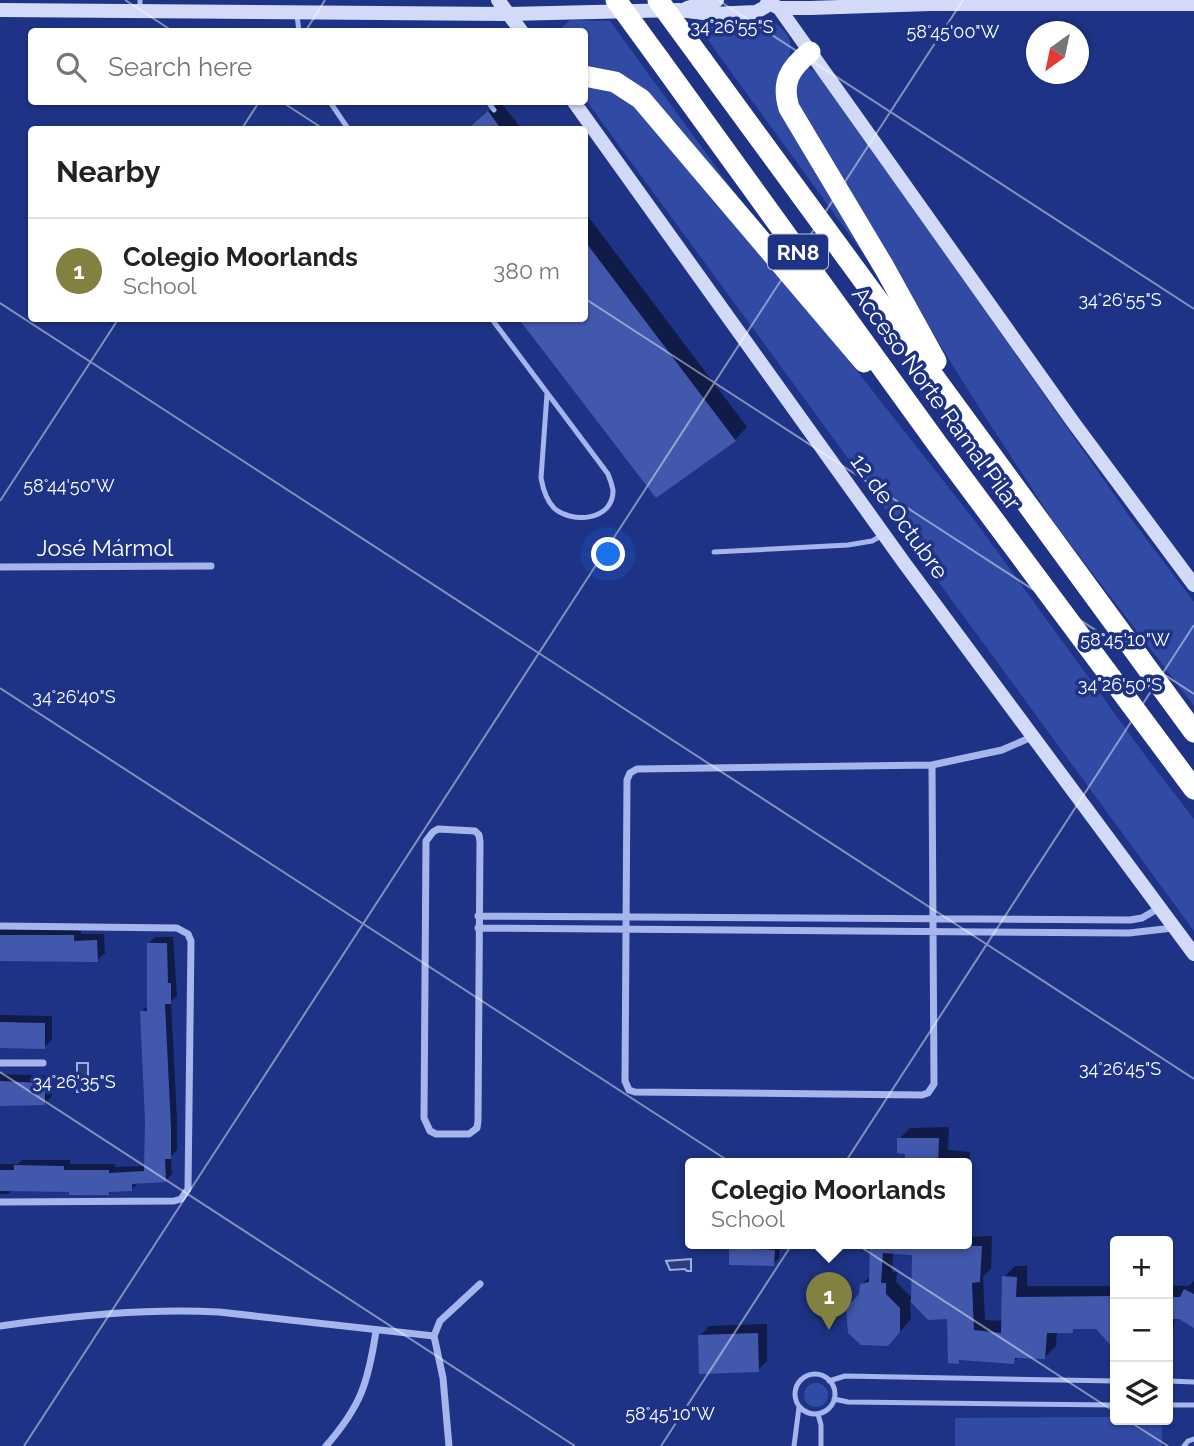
<!DOCTYPE html>
<meta charset="utf-8">
<style>
body{margin:0;font-family:Raleway,sans-serif;background:#f2f2f2;color:#222}
.controls{position:absolute;right:21px;bottom:21px;display:grid;overflow:hidden;border-radius:7px;box-shadow:0 2px 5px #0004}
.controls button{width:63px;height:63px;display:grid;place-items:center;padding:0;border:0;border-bottom:2px solid #e0e0e0;background:#fff;color:#222;font:35px sans-serif}
.compass{position:absolute;left:1026px;top:21px;width:63px;height:63px;border-radius:50%;background:#fff;box-shadow:0 2px 5px #0004;rotate:213deg}
.you{position:absolute;left:609px;top:555px;width:24px;height:24px;margin:-18px;border:5px solid #fff;border-radius:50%;background:#1a73e8;box-shadow:0 0 0 10px #1a73e833}
.badge{display:grid;place-items:center;width:46px;height:46px;border-radius:50%;background:#838040;color:#fff;font-size:23px;font-weight:700}
.pin{position:absolute;translate:-50% -58px;filter:drop-shadow(0 2px 4px #0008)}
.pin::after{content:'';position:absolute;top:37px;width:24px;height:21px;background:inherit;clip-path:polygon(0 0,100% 0,50% 100%)}
.popup{position:absolute;left:685px;top:1158px;width:287px;height:91px;box-sizing:border-box;display:grid;place-content:center;border-radius:7px;background:#fff;filter:drop-shadow(0 2px 5px #0005);font-size:23px;white-space:nowrap;color:#767676}
.popup b{font-size:26px;color:#222}
.popup::after{content:'';position:absolute;left:50%;top:100%;margin-left:-14px;border:14px solid transparent;border-top-color:#fff}
.list{margin:0;padding:0;list-style:none}
h2{display:flex;justify-content:space-between;align-items:center;height:91px;margin:0;padding:0 28px;font-size:30px}
h2 small{font-size:23px;font-weight:400;color:#767676}
.list li{display:grid;grid-template-columns:46px 1fr auto;gap:21px;align-items:center;box-sizing:border-box;height:105px;padding:0 28px;border-top:2px solid #e0e0e0}
.list b{display:block;font-size:26px;white-space:nowrap}
.list p{margin:0;font-size:23px;white-space:nowrap;color:#767676}
.list em{font-size:23px;font-style:normal;color:#767676}
.icon{flex:none;width:38px;height:38px;fill:none;stroke:currentColor;stroke-width:2;stroke-linecap:round;stroke-linejoin:round}
.map{position:relative;flex:none;width:1194px;height:1446px;overflow:hidden}
.search{position:absolute;background:#fff;box-shadow:0 2px 5px #0004;left:28px;top:28px;width:560px;height:77px;display:flex;align-items:center;gap:18px;box-sizing:border-box;padding:0 24px;border-radius:7px;color:#767676;font-size:26px}
.panel{position:absolute;background:#fff;box-shadow:0 2px 5px #0004;left:28px;top:126px;width:560px;height:196px;border-radius:7px}
.map>svg:first-child{display:block}
.green{fill:#314aa4}
.water{fill:#2d3d7c;stroke:#9aadec;stroke-width:2}
.shadow{fill:#0007;fill-rule:evenodd}
.building{fill:#4258ad}
.lines{fill:none;stroke-linecap:round;stroke-linejoin:round}
.lane{stroke:#a6b5eb;stroke-width:5}
.street{stroke:#a6b5eb;stroke-width:7}
.secondary{stroke:#d2daf8;stroke-width:14}
.highway{stroke:#fff;stroke-width:21}
.highway-bridge{stroke:#fff;stroke-width:21}
.ticks{fill:none;stroke:#fff;stroke-width:2;stroke-opacity:0.45}
.labels{text-anchor:middle;dominant-baseline:central;stroke-width:7;stroke-linejoin:round;paint-order:stroke}
.shield{fill:#1e3386;stroke:#bcc2db;stroke-width:2}
.shield-label{font-size:21px;font-weight:bold;fill:#fff}
.street-label{font-size:23px;fill:#fff;stroke:#1e3386}
.ticks-label{font-size:18px;text-anchor:middle;fill:#fff;stroke:#1e3386;stroke-width:7;stroke-linejoin:round;paint-order:stroke}
</style>
<div class="map">
<svg width="1194" height="1446" viewBox="0 0 1194 1446">
<rect width="100%" height="100%" fill="#1e3386"/>
<path class="green" d="M763,18C803,33 791,55 779,87L883,278L865,256L694,21Z
M570,20L610,21L780,255L650,101L585,71L584,32H557Z
M809,68L818,73L1132,520L1194,602V706L1055,524L973,398L854,205L792,96L799,71Z
M584,80L616,89L669,140L861,376L978,525L1147,758L1194,819V931L585,99Z
M804 1395a12 12 0 1 1 24 0a12 12 0 1 1-24 0Z
M1115,1417V1420H1162V1446H955V1418Z"/>
<path class="water" d="M77,1063H88V1092H77Z
M691,1259V1271H687L685,1269L670,1270L666,1261Z"/>
<path class="shadow" d="M500,102L523,130H465Z
M584,211L747,427L735,440L584,318Z
M0,928L81,929V934H104L105,953L97,960H0Z
M155,937H173L177,996L171,1001L177,1119V1150L171,1156L172,1174L165,1181L139,1182L132,1189L112,1190L109,1194L13,1189L9,1194H0V1164H18L22,1160H70V1164H115V1167L146,1166L147,1120L141,1012L149,1005V943Z
M0,1015L52,1016V1040L44,1047L0,1046Z
M0,1074L52,1076V1096L45,1103L0,1104Z
M949,1127L948,1150L970,1152L967,1193V1164H907V1152L899,1139L910,1128Z
M967,1233L969,1237L992,1236L991,1269L983,1276L985,1320L1003,1321L1004,1277L1015,1266H1027V1286H1115V1348L1096,1327H1076L1072,1331H1057L1056,1346L1045,1357L1020,1356L1013,1362L961,1359L958,1362L949,1317L929,1318L910,1299L911,1319L899,1333L861,1294V1285L871,1275L872,1244H967ZM893,1252L913,1254V1299L896,1282L897,1272H892Z
M731,1244L780,1245L779,1258L773,1264Z
M1194,1281V1326L1175,1317L1172,1339L1168,1343V1285L1189,1286Z
M767,1324V1361L758,1370L700,1336L709,1326Z"/>
<path class="building" d="M488,111L502,130H466Z
M584,240L736,441L656,498L518,318H584Z
M0,935H74V941L97,940L98,962L0,961Z
M147,943H167L168,983H171V1004H165L171,1127V1159H165L166,1182L132,1184V1191L109,1192V1195H69V1192L0,1191V1170H14V1165L64,1166V1170H109V1173L144,1171L145,1120L140,1011H147Z
M0,1022L45,1023V1049L0,1048Z
M0,1081L45,1083V1105L0,1106Z
M897,1138H939L938,1164H905V1154L897,1153Z
M729,1244H755V1249L775,1250L774,1266L729,1265Z
M870,1244L982,1246L980,1282L972,1283L974,1330L1001,1333L1002,1276L1017,1277L1016,1297L1115,1296V1350L1096,1329H1073V1333H1047L1045,1359L1015,1358L1014,1364L959,1360V1364L948,1363L947,1319L928,1320L911,1302L912,1255L883,1253L881,1283H886V1294L900,1308V1332L888,1346L861,1345L848,1333L846,1308L859,1294L860,1284L869,1282Z
M1184,1289L1194,1294V1328L1179,1319H1168V1297H1180Z
M758,1333L759,1372L699,1374L698,1335Z"/>
<g class="lines">
<path class="lane" d="M140,0V11
M297,15L299,32
M330,102L349,130
M488,102L494,110
M491,318L608,474C610,479 612,485 613,490C614,521 571,524 554,508C546,500 543,489 541,478L547,394
M714,552L848,545L872,541L881,536
M795 1394a20 20 0 1 1 40 0a20 20 0 1 1-40 0Z
M829,1381L845,1376L1115,1381
M1168,1381L1194,1382
M834,1399L848,1402L1115,1405
M1168,1405H1194
M818,1414L821,1425V1446
M794,1446L799,1407
M1184,1446L1188,1441L1194,1439"/>
<path class="street" d="M0,567L211,566
M932,765L934,1084L928,1093L922,1095L635,1092L629,1090L625,1081L627,780L630,773L637,769L932,765L1002,750L1034,736
M438,829L475,831L479,835L480,842L478,1121L477,1128L469,1134H436L430,1131L424,1118L426,841L433,832Z
M478,916L1130,920L1142,918L1159,908
M0,926L177,928L188,934L191,941L188,1189L181,1199L174,1201L0,1202
M478,928L1129,933L1173,928
M0,1063H43
M0,1326C73,1316 145,1308 219,1312L434,1336L443,1378L449,1446
M434,1336L440,1321L480,1284
M326,1446C361,1406 368,1383 376,1331"/>
<path class="secondary" d="M498,0L522,32
M773,5L779,8H810L930,4H1194
M687,8L717,0
M779,8L1073,422L1194,585
M0,10L508,14L679,10L712,14L756,12L765,7L769,0
M574,102L905,564L1194,954"/>
<path class="highway" d="M810,52C790,68 781,82 789,108L884,267L936,361
M659,59L938,445L1194,789
M702,60L1194,732
M584,76L615,82L641,99L864,362"/>
<path class="highway-bridge" d="M616,0L659,59
M658,0L702,60"/>
</g>
<path class="ticks" d="M125,0L174,32M718,0L1194,309M305,32L325,0M282,102L325,130M241,130L259,102M584,298L1194,694M0,303L1194,1079M0,501L119,318M0,688L1115,1412M0,1072L575,1446M1127,1420L1168,1446M24,1446L963,0M661,1446L1194,625"/>
<g class="labels">
<rect class="shield" x="768" y="234.5" width="60" height="35" rx="5"/>
<g class="shield-label">
<text x="798" y="252">RN8</text>
</g>
<g class="street-label">
<text transform="translate(937 398) rotate(54)">Acceso Norte Ramal Pilar</text>
<text transform="translate(900 516) rotate(54)">12 de Octubre</text>
<text x="105" y="547">José Mármol</text>
</g>
</g>
<g class="ticks-label">
<text x="732" y="33">34°26'55"S</text>
<text x="953" y="38">58°45'00"W</text>
<text x="1120" y="306">34°26'55"S</text>
<text x="69" y="492">58°44'50"W</text>
<text x="1125" y="646">58°45'10"W</text>
<text x="1120" y="691">34°26'50"S</text>
<text x="74" y="703">34°26'40"S</text>
<text x="1120" y="1075">34°26'45"S</text>
<text x="74" y="1088">34°26'35"S</text>
<text x="670" y="1420">58°45'10"W</text>
</g>
</svg>
<div class="controls">
<button>+</button>
<button>−</button>
<button><svg class="icon" aria-label="layers" viewBox="0 0 24 24"><path d="M12 4l9 5-9 5-9-5zM3 14l9 5 9-5"/></svg></button>
</div>
<svg class="compass" viewBox="-18 -18 36 36"><path d="M0-13l5 13h-10z" fill="#e53935"/><path d="M0 13l5-13h-10z" fill="#767676"/></svg>
<div class="you"></div>
<div class="pin badge" style="left:829px;top:1330px">1</div>
<div class="popup"><b>Colegio Moorlands</b>School</div>
<div class="search"><svg class="icon" aria-label="search" viewBox="0 0 24 24"><circle cx="10" cy="10" r="6"/><path d="M15 15l6 6"/></svg>Search here</div>
<section class="panel">
<h2>Nearby<small></small></h2>
<ul class="list">
<li><span class="badge">1</span><div><b>Colegio Moorlands</b><p>School</p></div><em>380 m</em></li>
</ul>
</section>
</div>
